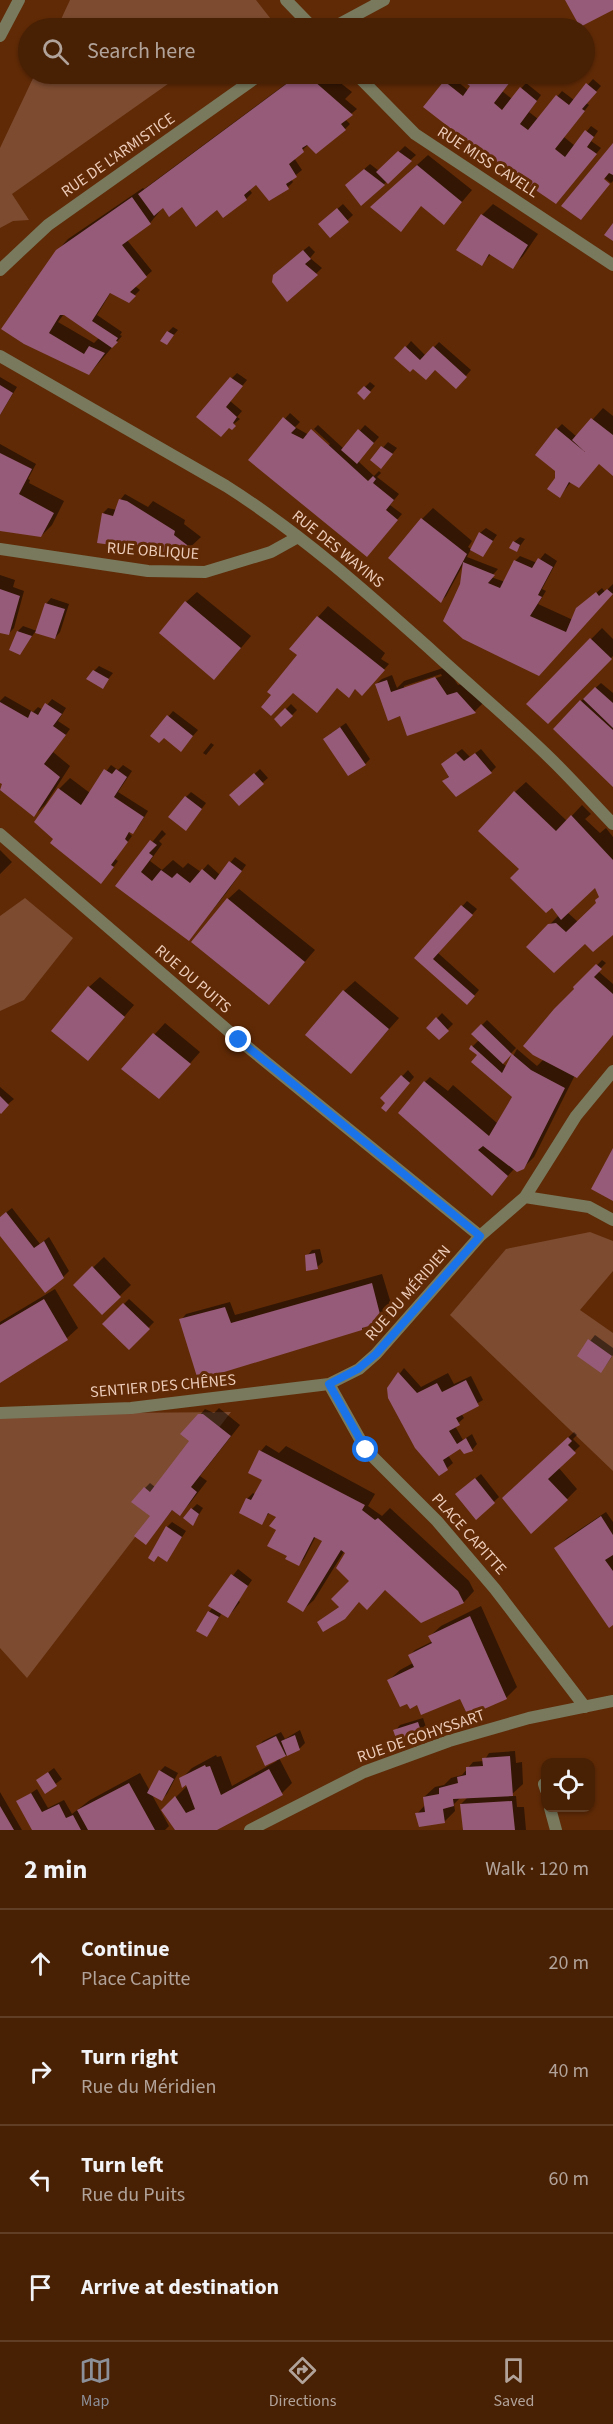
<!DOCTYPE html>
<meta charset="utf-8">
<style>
body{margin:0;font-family:"Source Sans 3",sans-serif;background:#522d13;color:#f1f3f6}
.controls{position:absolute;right:18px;bottom:18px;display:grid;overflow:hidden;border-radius:12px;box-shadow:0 2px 4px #0004}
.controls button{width:54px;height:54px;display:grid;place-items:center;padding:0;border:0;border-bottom:2px solid #603e26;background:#482004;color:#f1f3f6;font:30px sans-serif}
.stop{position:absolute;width:18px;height:18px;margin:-14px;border:4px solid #1a73e8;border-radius:50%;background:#fff}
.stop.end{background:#1a73e8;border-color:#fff;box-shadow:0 2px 6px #0008}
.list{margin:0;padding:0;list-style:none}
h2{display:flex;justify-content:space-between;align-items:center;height:78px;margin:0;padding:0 24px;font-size:26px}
h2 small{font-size:20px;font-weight:400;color:#b1a39a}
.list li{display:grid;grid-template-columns:39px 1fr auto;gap:18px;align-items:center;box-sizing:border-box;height:108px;padding:0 24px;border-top:2px solid #603e26}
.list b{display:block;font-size:22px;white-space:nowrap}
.list p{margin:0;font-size:20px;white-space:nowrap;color:#b1a39a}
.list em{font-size:20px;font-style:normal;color:#b1a39a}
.icon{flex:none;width:33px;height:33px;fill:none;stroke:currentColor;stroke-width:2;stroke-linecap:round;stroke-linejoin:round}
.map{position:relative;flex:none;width:613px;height:1830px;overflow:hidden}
.search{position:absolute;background:#482004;box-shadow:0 2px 4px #0004;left:18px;right:18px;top:18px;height:66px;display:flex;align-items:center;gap:15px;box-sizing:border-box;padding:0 21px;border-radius:33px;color:#b1a39a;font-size:22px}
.sheet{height:510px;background:#482004}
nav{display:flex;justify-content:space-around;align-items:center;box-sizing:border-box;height:84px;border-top:2px solid #603e26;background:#482004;font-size:16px;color:#b1a39a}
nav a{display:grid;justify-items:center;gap:3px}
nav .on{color:#8c9099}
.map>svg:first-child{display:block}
.green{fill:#7c4b30}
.shadow{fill:#0007;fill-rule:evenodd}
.building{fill:#965b78}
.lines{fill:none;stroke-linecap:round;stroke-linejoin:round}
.street{stroke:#78795d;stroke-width:12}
.route{stroke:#1a73e8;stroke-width:8}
.labels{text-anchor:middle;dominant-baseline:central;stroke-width:6;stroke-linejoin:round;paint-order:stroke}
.street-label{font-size:16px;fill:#eccbb9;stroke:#602a06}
</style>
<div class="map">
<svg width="613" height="1830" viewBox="0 0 613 1830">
<rect width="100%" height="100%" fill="#602a06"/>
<path class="green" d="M70,0H256L274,23L272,28H57Z
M35,74H182L12,194L29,220L13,221L0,228V148Z
M25,898L73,938L24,1000L0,1011V916Z
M590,1232L613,1241V1271L580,1310L613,1333V1471L450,1315L506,1249Z
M231,1412L27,1678L0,1648V1414Z"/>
<path class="shadow" d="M299,74H329L352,92L345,99L357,109L345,119L350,124L345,129L309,144L294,158L302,170L291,179L293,182L288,187L257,183L249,189L252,193L246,199L223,216L217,208L183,205L164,206L150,223L127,240L152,271L135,286L140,290L129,301L111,292L97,315L122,332L120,335L122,336L89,374L25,343L57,251L68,239L143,188L144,189ZM64,314L99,338L94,343L58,322Z
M470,74H516L502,91L512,99L526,83L541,95L529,112L538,119L562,91L574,100L593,79L601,86L586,103L589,105L564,137L575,146L591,126L598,131L591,141L601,148L556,202L425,106L451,76L469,91L473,86L465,80Z
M613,145V181L611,183L593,169Z
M405,146L416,155L362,204L352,180L370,164L379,171Z
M428,155L472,190L444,223L408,173Z
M343,204L353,215L331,236L326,219Z
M493,204L538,234L523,256L512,267L492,253L481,264L482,215Z
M309,246L315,252L310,258L322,268L288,300L280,269Z
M173,327L178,330L167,343L168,332Z
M411,341L426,356L439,342L471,370L456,387L435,369L426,378L406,347Z
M237,373L247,380L230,401L242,411L237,417L240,419L220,435L232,378Z
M0,377L17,387L0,415Z
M370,382L375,386L364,398L359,393Z
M603,408L613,416V474L600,463L571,482L560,496L556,478L557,429L562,424L577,437Z
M290,413L300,422L295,427L328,446L330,444L314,429L318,425L344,449L365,425L379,437L358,461L374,476L379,471L381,473L377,477L399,494L390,505L402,514L372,549L250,459Z
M388,442L397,448L386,462L372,460Z
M0,444L36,464L28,479L30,480L29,483L64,501L52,525L41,536L0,530Z
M125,494L148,507L153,501L185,520L184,524L201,537L185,552L103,513L108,508L117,510L120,500Z
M433,508L472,541L468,547L471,549L467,557L498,569L491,577L505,582L515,561L520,556L537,563L545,553L557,561L542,589L546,591L538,604L573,620L580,607L602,588L605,592L613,584V593L549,663L461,584L464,563L446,596L441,601L422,519Z
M486,528L497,535L483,555L480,533Z
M520,537L525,539L517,550L514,542Z
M0,575L15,580L13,587L24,591L14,628L8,634L0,631Z
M197,592L251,636L225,667L186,602Z
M51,598L69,604L60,632L55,638L35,632L20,653L18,631L23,626L37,631L46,604Z
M328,606L385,653L381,659L389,664L367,688H356L349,696L299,655L318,617Z
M602,628L613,639V656L548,722L528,704Z
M99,666L113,673L102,687L94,671Z
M446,667L458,685L468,682L485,701L475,711L408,734L401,713L376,684L382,679L392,675L397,688L404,681ZM441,674L442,676L404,689V686Z
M601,683L613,693V784L581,701Z
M5,696L33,712L38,707L43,710L52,699L66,708L58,721L70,729L53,752L70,766L45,805L34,815L0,781V701Z
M291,704L297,710L282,725L276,719Z
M173,711L198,730L186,744L164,736H152Z
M346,723L370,759L365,764L330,734Z
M211,743L214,745L206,755L203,753Z
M462,749L470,757L481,749L496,767L491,772L444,781L450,775L448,759Z
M111,765L118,770L123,765L132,771L118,792L148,811L138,827L129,833L132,836L115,859L118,861L106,877L55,839L36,822L60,788L70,778L90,793Z
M260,769L268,778L262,783L231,795Z
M526,782L567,821L582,805L591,814L585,819L600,833L606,828L613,837V914L528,947L559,915L522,868L515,792ZM595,885L601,896L598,903L578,922L567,912Z
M191,792L206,803L191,823L186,797Z
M162,830L166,834L159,841L162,844L150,861L162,870L173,860L183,868L188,863L201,872L208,864L220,875L235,857L246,865L227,892L189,939L117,886Z
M0,850L12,862L0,874Z
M239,889L315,950L269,1003L228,899Z
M467,901L477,909L438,953L479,990L472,998L416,958Z
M602,960L606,963L598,971L613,984V1035L575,1075L534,1157L523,1168H515L491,1194L415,1128L420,1122L425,1082L430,1077L448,1091L453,1085L497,1123L513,1096L474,1062L479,1055L471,1048L479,1040L473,1034L487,1020L516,1048L502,1063L507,1067L517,1049L537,1066L544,1059L555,1010Z
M100,977L134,1005L88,1059L89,987Z
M355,981L399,1018L351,1072L344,991Z
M442,1013L453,1024L439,1038L428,1028Z
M165,1023L200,1052L169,1087L124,1068Z
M408,1070L414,1077L391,1104L387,1103L382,1098Z
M0,1087L14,1099L0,1111Z
M12,1208L40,1244L49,1237L69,1271L63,1277L0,1234V1217Z
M320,1249L323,1262L317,1267L307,1256L312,1250Z
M104,1257L131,1285L102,1313L75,1285Z
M382,1274L393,1310L382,1321L365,1326L362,1329L199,1378L181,1320L186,1314L230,1302L235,1315Z
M55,1289L78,1328L67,1338L0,1380V1322Z
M129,1299L154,1322L129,1348L104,1324Z
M595,1335L613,1348V1355L606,1365L579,1355Z
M404,1368L421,1387L448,1373L454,1384L471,1376L483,1400L461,1413L464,1418L455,1426L463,1440L472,1434L477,1444L472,1450L461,1447L448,1455L453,1463L440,1474L389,1388Z
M219,1408L240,1425L200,1476L207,1481L190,1503L180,1514L173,1509L146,1543L152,1516L145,1488L150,1483L155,1487L195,1436L200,1415L205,1409L214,1413Z
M574,1432L577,1435L573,1439L580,1446L558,1467L577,1489L567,1499L515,1487Z
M266,1445L279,1453L286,1446L375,1494L368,1506L382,1516L390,1508L469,1581L474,1591L464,1602L421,1622L385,1588L319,1622L340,1606L351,1581L347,1553L345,1550L314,1600L303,1610L324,1540L316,1536L304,1559L299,1564L289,1556L278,1529L279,1517L270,1512L261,1523L247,1499L253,1493L256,1495L267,1473L250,1472L261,1451Z
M481,1474L499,1497L476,1518L462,1489Z
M197,1504L203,1508L193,1524L192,1509Z
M606,1512L613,1522V1623L556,1549L567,1538Z
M172,1522L186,1531L167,1560V1527Z
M238,1569L252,1580L238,1600L240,1602L233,1611L228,1616L222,1613L207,1635L209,1612L213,1607L210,1605Z
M481,1606L517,1687L506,1698L460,1697L417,1703L389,1680L400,1670L413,1663L410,1655L415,1650L433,1641L430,1636L441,1626Z
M423,1718L426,1727L421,1732L395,1731L400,1725Z
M300,1730L305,1743L300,1748L279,1758L292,1783L282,1793L214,1830H177L163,1810L192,1781L181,1779L192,1768L216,1755L217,1757L221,1756L232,1786L277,1761L258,1746L263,1741L281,1732L285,1739Z
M515,1751L516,1763L522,1762L523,1784L510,1796H516L517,1807H524L526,1830H465L461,1804L469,1796L461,1797L454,1804L455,1811L444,1822L417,1814L425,1805L424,1797L435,1787L444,1785L451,1778L462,1775L473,1762L484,1761L489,1753Z
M165,1766L178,1773L167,1794L162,1799L151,1793L169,1826L165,1830H34L18,1802L37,1789L48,1808L64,1800L72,1814L90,1800L140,1773L150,1791L160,1771Z
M54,1768L62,1779L45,1792L38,1780Z
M0,1792L22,1830H0Z"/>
<path class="building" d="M565,0H613V10L580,27Z
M306,74L353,115L341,124L346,130L316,154L307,145L302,148L304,152L289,164L297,177L286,184L289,189L269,201L256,185L244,195L247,200L223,218L217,210L196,227L182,207L169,217L163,208L154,216L138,194L297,76Z
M468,74H487L493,78L497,74H516L494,103L502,110L520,87L537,101L520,124L528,130L556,95L569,105L586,83L597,92L582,109L585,111L555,149L565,157L585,130L594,137L587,147L597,154L556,204L490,159L423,107L444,81L463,96L470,86L462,80Z
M613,143V175L609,173L604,179L610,184L581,220L561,206Z
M398,151L412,161L388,184L376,172Z
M417,165L462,202L444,225L421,206L401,232L370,207Z
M364,169L385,185L361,206L345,185Z
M132,197L151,224L122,245L147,277L130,292L136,296L129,303L110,293L92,321L118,338L116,341L118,342L112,348L64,315H60L49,333L84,354L89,346L105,353L89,375L24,344L1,329L56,250Z
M337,208L349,222L330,238L318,224Z
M481,214L528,245L513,269L489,254L482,266L456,250Z
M613,223V241L604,235Z
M303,250L311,259L305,264L318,275L287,302L272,282L273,275Z
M167,331L174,335L167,345L160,341Z
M405,346L420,360L433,346L467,377L456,389L435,370L426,380L413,369L410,372L394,358Z
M230,377L243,386L226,407L237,417L233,423L236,426L232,430L229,428L221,437L196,417Z
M0,385L13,393L0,415Z
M364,386L371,392L364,400L357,393Z
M283,417L296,428L291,433L303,439L311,429L368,481L373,476L376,479L373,483L394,500L386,510L398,520L367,557L248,460Z
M591,418L613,435V476L599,464L579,488L569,482L560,498L547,489L555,478V471L535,455L556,428L585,452L572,440Z
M358,429L374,443L357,464L341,450Z
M381,446L393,454L381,469L370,460Z
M0,453L32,469L19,494L54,513L41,537L0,531Z
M119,499L127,501L175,531L174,535L191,548L186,553H171L97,543L102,513L113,516Z
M421,518L467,554L441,603L388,558Z
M479,532L493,541L483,557L470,550Z
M513,541L520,545L517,552L509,548Z
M538,558L553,567L538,595L542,597L530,616L566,632L576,608L596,592L599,596L607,589L613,594L539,676L463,639L443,621L460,584L463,562L495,575L488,583L500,588L514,560L532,568Z
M0,589L20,596L9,635L0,633Z
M185,601L241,648L214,680L159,633Z
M45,603L65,609L55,639L35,633Z
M317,616L385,670L362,696L355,689L349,698L337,688L317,713L293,693L271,716L261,707L271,695L267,692L297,655L289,649Z
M17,631L32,636L20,655L9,650Z
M590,638L612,659L548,724L526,704Z
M93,670L109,679L103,689L86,679Z
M435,677L447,695L457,692L476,713L407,736L400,716L388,721L375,684L387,680L391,692Z
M595,687L613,703V728L583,699Z
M580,700L613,730V787L553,729Z
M0,702L28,718L31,711L38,715L45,703L62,714L53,726L66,735L44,764L60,777L34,817L0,790L2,784L0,783Z
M285,708L293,716L281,727L274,719Z
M167,715L193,736L181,752L164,738L159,743L150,736Z
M340,727L366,765L348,776L323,739Z
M456,753L464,761L475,753L492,773L456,797L442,781L449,777L441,764Z
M104,769L112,774L116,769L127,777L114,797L144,817L133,834L129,832L125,839L128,842L111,865L114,867L101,884L50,843L53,839L34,822L58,788L81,805Z
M254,773L264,784L239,806L229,795Z
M514,791L556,831L571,815L613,860V935L593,952L585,944L554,973L526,947L548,924L556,923L566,932L596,903L595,900L599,897L595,888L561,920L552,908L546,913L510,878L519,869L478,831Z
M185,796L202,809L186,831L168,817Z
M150,840L157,845L149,853L153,856L141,872L152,881L161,870L172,878L177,873L190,883L202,869L215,880L229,861L242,871L189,941L115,886Z
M227,898L305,962L269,1005L191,942Z
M461,905L473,915L433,959L475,996L467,1005L414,958Z
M596,964L602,969L594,977L613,994V1035L577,1078L533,1055L523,1046L554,1009L574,989L573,987Z
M88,986L125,1017L88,1061L51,1031Z
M343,990L389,1029L351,1074L305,1035Z
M436,1017L449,1031L439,1040L426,1028Z
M481,1024L512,1054L503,1064L471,1034Z
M153,1033L191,1064L159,1099L121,1069Z
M471,1045L502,1073L512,1054L531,1070L565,1088L524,1169L517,1172L483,1146L478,1150L508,1176L492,1196L398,1113L424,1081L489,1136L512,1097L471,1062L477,1055L469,1049Z
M401,1075L410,1083L386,1112L381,1108L385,1103L380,1098Z
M0,1096L9,1105L1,1114L0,1113Z
M613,1148V1201L591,1189Z
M6,1212L34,1248L44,1241L64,1278L45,1293L0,1236V1217Z
M315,1253L318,1269L306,1271L305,1255Z
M92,1266L121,1297L102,1315L73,1285Z
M372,1283L382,1322L362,1328V1330L198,1380L179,1319L225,1307L231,1323Z
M44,1299L68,1340L0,1383V1325Z
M123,1303L150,1329L129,1350L102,1324Z
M588,1339L612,1356L601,1373L577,1356Z
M398,1372L417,1393L437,1383L442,1392L466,1380L479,1406L456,1418L460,1425L449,1431L457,1444L466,1438L473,1451L464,1454L460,1449L443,1460L448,1470L439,1476L415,1448L388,1398L387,1388Z
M198,1414H203L231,1436L191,1487L197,1492L180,1516L172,1510L146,1545L134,1536L150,1516L131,1502L144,1487L150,1492L189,1441L180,1434Z
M568,1437L572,1441L568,1445L576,1453L548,1479L568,1500L531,1534L502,1498Z
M259,1450L365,1505L362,1510L375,1520L378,1518L458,1591L464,1603L421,1623L385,1590L367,1610L359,1602L345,1619L323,1632L317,1622L339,1607L331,1599L349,1581L336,1568L345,1553L341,1550L303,1612L287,1602L322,1541L314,1537L299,1566L285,1559L287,1556L267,1546L276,1530L269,1526L276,1517L268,1513L262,1525L239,1513L246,1498L251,1500L262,1480L248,1473Z
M475,1478L495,1503L476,1520L455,1494Z
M191,1508L199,1514L193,1526L183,1518Z
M601,1516L613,1535V1555L605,1560L613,1571V1625L609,1628L554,1548Z
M166,1526L182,1537L167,1562L158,1556L154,1562L148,1558Z
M231,1574L248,1586L228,1618L208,1606Z
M208,1611L219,1617L207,1637L196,1631Z
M470,1616L507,1699L468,1716L460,1699L421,1715L417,1705L410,1709L407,1704L400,1707L387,1680L414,1667L408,1655L432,1643L428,1636Z
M418,1722L422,1734L397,1741L393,1730Z
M295,1735L300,1750L287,1756L281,1741Z
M276,1736L286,1756L265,1766L256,1746Z
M510,1756L513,1796L453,1799L454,1806L443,1809L445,1823L419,1827L415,1813L425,1812L423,1797L439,1794V1788L458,1783L457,1777L466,1775V1767L483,1766L482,1758Z
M205,1765L206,1767L210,1766L221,1795L269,1769L283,1795L217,1830H175L161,1810L175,1796L186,1813L195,1809L186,1785L182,1788L179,1778Z
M159,1770L174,1779L162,1801L147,1793Z
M48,1772L57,1786L45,1794L36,1780Z
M129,1783L155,1830H88L77,1810Z
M31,1793L42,1812L59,1804L66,1818L73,1815L81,1830H32L16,1801Z
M512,1801L515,1830H463L460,1804Z
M0,1806L14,1830H0Z"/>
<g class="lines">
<path class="street" d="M286,0L313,28
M332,28L384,0
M0,36L19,0
M356,74L415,134L613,265
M0,270L48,225L261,74
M0,356L226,486C300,533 364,590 429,648C471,687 516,724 557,765C576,784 594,804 613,824
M0,549L148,571L205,572L271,552L298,537
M0,834L239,1040L480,1236
M525,1197L589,1207L613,1220
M329,1384L366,1450L437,1521L495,1589L585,1707
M0,1413L131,1408L329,1384L359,1369L376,1354L480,1236L525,1197L576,1116L613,1071
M544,1784L546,1790
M550,1808L556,1830
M250,1830L364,1772L449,1741L529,1718L613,1701"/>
</g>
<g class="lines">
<path class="route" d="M239,1040L480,1236L376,1354L358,1369L329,1384L366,1450"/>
</g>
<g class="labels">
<g class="street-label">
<text transform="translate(118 155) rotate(-35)">RUE DE L'ARMISTICE</text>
<text transform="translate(488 162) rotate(33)">RUE MISS CAVELL</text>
<text transform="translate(338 549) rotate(39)">RUE DES WAYINS</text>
<text transform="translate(153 551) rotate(4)">RUE OBLIQUE</text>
<text transform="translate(193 979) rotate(41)">RUE DU PUITS</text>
<text transform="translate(408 1293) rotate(-49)">RUE DU MÉRIDIEN</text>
<text transform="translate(163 1386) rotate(-5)">SENTIER DES CHÊNES</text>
<text transform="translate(469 1534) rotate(48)">PLACE CAPITTE</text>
<text transform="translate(421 1736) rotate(-19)">RUE DE GOHYSSART</text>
</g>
</g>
</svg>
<div class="controls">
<button><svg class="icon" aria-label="locate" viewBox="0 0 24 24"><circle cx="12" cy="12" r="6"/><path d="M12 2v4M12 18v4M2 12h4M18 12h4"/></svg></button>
</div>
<div class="stop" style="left:366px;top:1450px"></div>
<div class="stop end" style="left:239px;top:1040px"></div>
<div class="search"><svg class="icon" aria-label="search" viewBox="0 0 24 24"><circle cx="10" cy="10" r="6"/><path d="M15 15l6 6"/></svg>Search here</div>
</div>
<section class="sheet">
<h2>2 min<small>Walk · 120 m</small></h2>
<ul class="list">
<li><svg class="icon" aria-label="ahead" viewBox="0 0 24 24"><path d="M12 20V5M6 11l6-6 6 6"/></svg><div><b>Continue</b><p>Place Capitte</p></div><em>20 m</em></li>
<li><svg class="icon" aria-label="right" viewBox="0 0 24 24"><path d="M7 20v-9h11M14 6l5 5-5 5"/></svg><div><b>Turn right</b><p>Rue du Méridien</p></div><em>40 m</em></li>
<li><svg class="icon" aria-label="left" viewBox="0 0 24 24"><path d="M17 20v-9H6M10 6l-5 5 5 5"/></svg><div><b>Turn left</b><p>Rue du Puits</p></div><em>60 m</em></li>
<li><svg class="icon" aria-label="arrive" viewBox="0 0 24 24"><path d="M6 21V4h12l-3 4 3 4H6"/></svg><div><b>Arrive at destination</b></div></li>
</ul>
</section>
<nav>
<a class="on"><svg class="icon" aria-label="map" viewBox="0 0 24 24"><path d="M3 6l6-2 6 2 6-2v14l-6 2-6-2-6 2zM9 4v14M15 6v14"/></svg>Map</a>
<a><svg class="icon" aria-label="directions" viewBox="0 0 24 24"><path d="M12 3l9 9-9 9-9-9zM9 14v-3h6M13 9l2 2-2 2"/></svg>Directions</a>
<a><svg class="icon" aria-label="saved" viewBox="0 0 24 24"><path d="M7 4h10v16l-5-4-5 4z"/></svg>Saved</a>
</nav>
